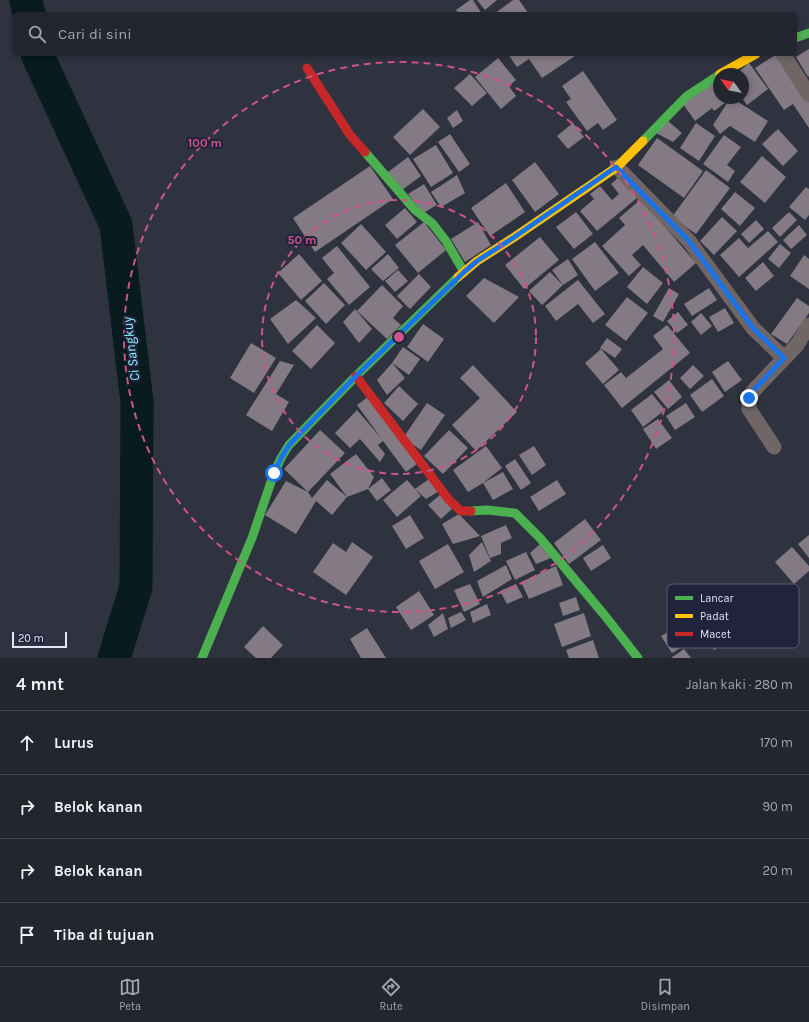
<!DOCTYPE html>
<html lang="id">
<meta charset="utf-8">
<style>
body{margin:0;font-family:Karla,sans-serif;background:#2b2e37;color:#f1f3f6}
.compass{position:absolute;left:713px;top:68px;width:36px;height:36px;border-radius:50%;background:#23262f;box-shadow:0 2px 6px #0003;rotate:303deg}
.scale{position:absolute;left:12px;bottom:10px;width:55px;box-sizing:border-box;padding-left:4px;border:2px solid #e2e5f5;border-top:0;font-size:11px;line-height:14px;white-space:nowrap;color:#e2e5f5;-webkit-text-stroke:3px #20233b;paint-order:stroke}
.stop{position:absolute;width:12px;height:12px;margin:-9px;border:3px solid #1a73e8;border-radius:50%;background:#fff}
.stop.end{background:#1a73e8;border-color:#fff;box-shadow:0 1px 4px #0008}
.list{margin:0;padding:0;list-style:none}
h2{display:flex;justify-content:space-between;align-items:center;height:52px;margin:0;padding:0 16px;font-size:17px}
h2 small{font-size:13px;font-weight:400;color:#a3a5aa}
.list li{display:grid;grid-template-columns:26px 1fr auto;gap:12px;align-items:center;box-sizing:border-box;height:64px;padding:0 16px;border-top:1px solid #40434b}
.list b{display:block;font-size:15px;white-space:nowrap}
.list em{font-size:13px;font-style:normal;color:#a3a5aa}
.icon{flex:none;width:22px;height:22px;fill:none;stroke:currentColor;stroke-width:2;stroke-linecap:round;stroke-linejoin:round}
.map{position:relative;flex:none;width:809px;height:658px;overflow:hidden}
.search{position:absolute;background:#23262f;box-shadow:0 2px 6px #0003;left:12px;right:12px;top:12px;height:44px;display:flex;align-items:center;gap:10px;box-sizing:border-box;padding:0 14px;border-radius:6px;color:#a3a5aa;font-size:15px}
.sheet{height:308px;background:#23262f}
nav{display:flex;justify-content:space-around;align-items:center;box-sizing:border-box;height:56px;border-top:1px solid #40434b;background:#23262f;font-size:11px;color:#a3a5aa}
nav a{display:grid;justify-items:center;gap:2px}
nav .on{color:#a3a6b5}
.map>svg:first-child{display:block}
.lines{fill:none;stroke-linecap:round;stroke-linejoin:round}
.river{stroke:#081b1e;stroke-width:33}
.building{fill:#837a84}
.street{stroke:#706666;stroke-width:15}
.fast{stroke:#4caf50;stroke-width:9}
.slow{stroke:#ffc107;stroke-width:9}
.jam{stroke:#c62828;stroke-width:9}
.route{stroke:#1a73e8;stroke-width:5}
.ring{fill:none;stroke:#cc5689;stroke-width:2;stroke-dasharray:7 5}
.labels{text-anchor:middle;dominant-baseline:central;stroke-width:4;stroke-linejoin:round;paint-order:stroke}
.water-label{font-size:14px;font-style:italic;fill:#86f3fc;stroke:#20233b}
.key{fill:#20233b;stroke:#5a5d73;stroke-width:1}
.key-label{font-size:11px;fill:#e2e5f5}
.centre{fill:#cc5689;stroke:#20233b;stroke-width:2}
.ring-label{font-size:12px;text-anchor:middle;font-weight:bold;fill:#cc5689;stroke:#20233b;stroke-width:4;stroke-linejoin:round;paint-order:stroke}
</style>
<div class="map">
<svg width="809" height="658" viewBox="0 0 809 658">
<rect width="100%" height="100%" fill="#2f323f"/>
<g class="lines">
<path class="river" d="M26,0L29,14
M37,54L116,225L137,402L136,587L114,658"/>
</g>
<path class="building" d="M470,0H473L482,14H459L456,10Z
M477,0H497L485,10Z
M513,0H519L529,14H494Z
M809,49V76L808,77L796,57Z
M508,54H573L575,56L542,78L529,59L517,67Z
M777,54L809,102V128L793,104L784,110L755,68Z
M498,58L516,80L509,86L516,96L501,109L475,77Z
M749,63L768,89L747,105L742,98H743V74H736Z
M583,71L617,120L603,130L598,123L587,131L566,102L571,99L562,86Z
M470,74L487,93L472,106L454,88Z
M719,78V98H732L768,121L755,142L730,126L720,134L713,125L729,100L714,111L712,108L695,121L683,104Z
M423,109L440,127L410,155L393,137Z
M457,110L463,121L453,128L447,118Z
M668,121L682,133L673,142L656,133Z
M573,123L584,137L568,149L557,136Z
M696,123L715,136L699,161L680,148Z
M778,129L798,151L783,166L762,144Z
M450,134L470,164L459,172L438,142Z
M724,135L741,147L727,165L735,171L728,182L703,164Z
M657,138L703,171L684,198L638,165Z
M436,145L453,173L431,187L413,159Z
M762,156L786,177L765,203L740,182Z
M408,157L421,176L402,190L388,172Z
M535,162L559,194L535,212L512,180Z
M370,166L393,199L315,252L293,218Z
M706,170L730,188L696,234L672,217Z
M457,175L465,193L441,207L431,192Z
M621,175L628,187L637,198L597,231L580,211L594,199L590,194L600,186L612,200L619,194L611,184Z
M506,183L525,212L490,236L471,208Z
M424,184L437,205L423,213L408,194Z
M806,187L809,189V215L805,220L789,207Z
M735,192L755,208L740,226L721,209Z
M641,199L696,263L674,282L643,245L632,255L641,265L629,276L602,246L625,225L619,218Z
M405,208L417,222L397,239L385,225Z
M576,212L593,234L574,249L556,227Z
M789,212L797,220L780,237L772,228Z
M722,217L737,231L714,255L700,241Z
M756,220L764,229L749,243L741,234Z
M424,222L446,250L418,273L395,245Z
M478,222L491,245L465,262L451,239Z
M361,224L386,252L366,270L341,243Z
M799,225L807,235L791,249L783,240Z
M768,231L778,242L739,277L720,255L739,238L748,248Z
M540,237L559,260L524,289L505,265Z
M595,242L619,273L595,291L572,259Z
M780,244L791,253L779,268L768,259Z
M337,246L370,287L349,305L327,279L334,273L322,258Z
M299,254L322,281L301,300L278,273Z
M388,254L399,268L383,281L371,269Z
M804,255L809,259V289L790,276Z
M568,259L578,275L563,285L552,270Z
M763,262L774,276L756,291L745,278Z
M643,267L663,283L647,304L627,287Z
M398,270L408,281L395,292L385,281Z
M550,272L563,285L542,305L529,291Z
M419,274L431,287L410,309L397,296Z
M484,278L519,297L494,323L466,296Z
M578,280L605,314L593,323L578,304L556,321L545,306Z
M324,283L345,305L326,324L305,301Z
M382,285L403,306L393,318L401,325L387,339L357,311Z
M669,288L679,294L663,322L653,316Z
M709,288L717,300L692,316L684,304Z
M627,297L648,313L626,341L605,325Z
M797,298L809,306V313L787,344L771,334Z
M296,300L316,318L288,344L270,319Z
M725,308L734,323L718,332L709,317Z
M355,309L372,329L359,343L343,322Z
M678,312L688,325L677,333L667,321Z
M701,313L712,326L701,335L691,322Z
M423,324L444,339L428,362L407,347Z
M317,325L335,343L311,369L292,351Z
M667,325L690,353L622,408L604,385L621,372L626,378L663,349L653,336Z
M607,338L622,349L615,358L600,348Z
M251,343L276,358L254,393L230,378Z
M403,347L420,359L409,375L392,363Z
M601,349L619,370L603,384L585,363Z
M280,361L294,365L276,394L289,402L272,431L246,415Z
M728,361L742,380L725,392L712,372Z
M392,363L405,378L387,395L377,380Z
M473,365L517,412L476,451L452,425L480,398L460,378Z
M693,365L704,376L690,389L680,378Z
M712,379L724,396L702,412L690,395Z
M669,380L682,397L668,409L654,392Z
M399,386L418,404L403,421L384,403Z
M652,394L665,410L643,427L631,410Z
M368,397L417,464L406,472L383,441L378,445L385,454L380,462L360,439L350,448L335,433L357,410L381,438L357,405Z
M427,403L445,415L421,450L403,438Z
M686,403L695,417L675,430L666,416Z
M658,419L672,438L656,449L643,429Z
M320,430L345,453L308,492L312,498L327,480L347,497L332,515L316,501L296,534L265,515L286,481L308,492L284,469Z
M449,430L468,448L443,474L424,456Z
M486,446L502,468L483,483L503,472L513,489L493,500L483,483L468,492L453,470Z
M534,446L546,465L532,475L519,455Z
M356,454L374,477L368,489L347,497L330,474Z
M515,459L531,483L521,490L505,466Z
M382,478L391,490L377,501L368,489Z
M429,479L441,490L426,499L415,489L421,496L397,517L383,500L407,480L415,489Z
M557,480L566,494L539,511L530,497Z
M440,495L452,509L441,519L428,505Z
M459,514L480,536L453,544L442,524Z
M410,515L424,538L406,549L392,526Z
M585,519L601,540L569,564L554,543Z
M506,525L512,538L501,543V554L490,558L481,536Z
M809,535V558L798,544Z
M352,542L373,557L346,595L313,572L333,543L346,552Z
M482,542L491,561L474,572L469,555Z
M448,544L464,572L435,589L419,561Z
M540,544L551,558L536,564L530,553Z
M603,545L611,558L591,571L583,558Z
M792,547L809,566V571L794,584L775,562Z
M526,552L535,570L515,580L506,561Z
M506,565L512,579L483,597L477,581Z
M556,566L563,585L529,599L521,582Z
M470,584L480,604L464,612L454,590Z
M516,584L523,597L507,604L500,591Z
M419,591L434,615L411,630L396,607Z
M576,597L580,610L563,616L559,603Z
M487,604L491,615L473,623L470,612Z
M461,612L466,620L451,628L448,618Z
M443,613L448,629L434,637L428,625Z
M584,613L591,636L562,647L554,624Z
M694,618L704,634L672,653L661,636Z
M263,626L283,645L271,658H256L244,647Z
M367,628L386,658H361L350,639Z
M728,628L735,638L714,650L706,639Z
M593,640L599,658H569L566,650Z
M684,649L691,658H671Z"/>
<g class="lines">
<path class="street" d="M783,54L809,95
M617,167L689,241L753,328L784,358
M774,447L749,409V398L752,393L756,388L797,345L809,325"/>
<path class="fast" d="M795,38L809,33
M643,141L687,96L719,75
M365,152L415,210L432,223L446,241L464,272
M471,511L487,510L515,513L540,538L606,617L638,658
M202,658L252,538L274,473L281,458L289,445L356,376L458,277"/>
<path class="slow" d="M720,74L756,54
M458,277L477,261L513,238L617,167L643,141"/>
<path class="jam" d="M307,68L350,135L365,152
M356,376L449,500L461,511H471"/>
</g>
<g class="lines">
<path class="route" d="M274,473L281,458L289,445L356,376L464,272L477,261L513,238L616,167L689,241L753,328L784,358L756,388L752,393L749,398"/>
</g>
<g class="ring">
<circle cx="399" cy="337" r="137"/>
<circle cx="399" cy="337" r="275"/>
</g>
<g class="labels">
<g class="water-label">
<text transform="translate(131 349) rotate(-97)">Ci Sangkuy</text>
</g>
</g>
<rect x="667" y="584" width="132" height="64" rx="6" class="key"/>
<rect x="675" y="596" width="18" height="4" fill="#4caf50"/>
<rect x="675" y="614" width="18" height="4" fill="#ffc107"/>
<rect x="675" y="632" width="18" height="4" fill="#c62828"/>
<g class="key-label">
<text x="700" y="602">Lancar</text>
<text x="700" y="620">Padat</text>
<text x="700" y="638">Macet</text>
</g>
<circle cx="399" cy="337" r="6" class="centre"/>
<g class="ring-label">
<text x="205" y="147">100 m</text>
<text x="302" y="244">50 m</text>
</g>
</svg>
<svg class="compass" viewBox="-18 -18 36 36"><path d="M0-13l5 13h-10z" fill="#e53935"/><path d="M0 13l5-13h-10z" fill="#a3a5aa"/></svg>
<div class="scale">20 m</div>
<div class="stop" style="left:274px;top:473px"></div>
<div class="stop end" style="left:749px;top:398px"></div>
<div class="search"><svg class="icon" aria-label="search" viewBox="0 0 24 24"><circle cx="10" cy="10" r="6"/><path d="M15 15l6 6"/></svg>Cari di sini</div>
</div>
<section class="sheet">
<h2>4 mnt<small>Jalan kaki · 280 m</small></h2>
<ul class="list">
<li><svg class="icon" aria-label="ahead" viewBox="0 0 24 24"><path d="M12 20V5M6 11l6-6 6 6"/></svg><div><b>Lurus</b></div><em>170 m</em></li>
<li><svg class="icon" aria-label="right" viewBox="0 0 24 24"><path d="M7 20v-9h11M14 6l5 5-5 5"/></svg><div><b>Belok kanan</b></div><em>90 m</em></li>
<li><svg class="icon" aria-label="right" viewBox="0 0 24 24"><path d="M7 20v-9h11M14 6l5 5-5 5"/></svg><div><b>Belok kanan</b></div><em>20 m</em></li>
<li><svg class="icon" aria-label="arrive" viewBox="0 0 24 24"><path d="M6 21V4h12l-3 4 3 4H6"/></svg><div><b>Tiba di tujuan</b></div></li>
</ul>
</section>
<nav>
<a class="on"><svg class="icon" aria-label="map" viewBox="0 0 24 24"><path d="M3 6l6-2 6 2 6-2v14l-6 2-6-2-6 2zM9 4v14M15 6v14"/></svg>Peta</a>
<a><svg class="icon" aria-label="directions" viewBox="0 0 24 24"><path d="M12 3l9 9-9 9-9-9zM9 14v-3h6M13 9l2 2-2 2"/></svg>Rute</a>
<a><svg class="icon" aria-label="saved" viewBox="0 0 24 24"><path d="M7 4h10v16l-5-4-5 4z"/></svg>Disimpan</a>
</nav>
